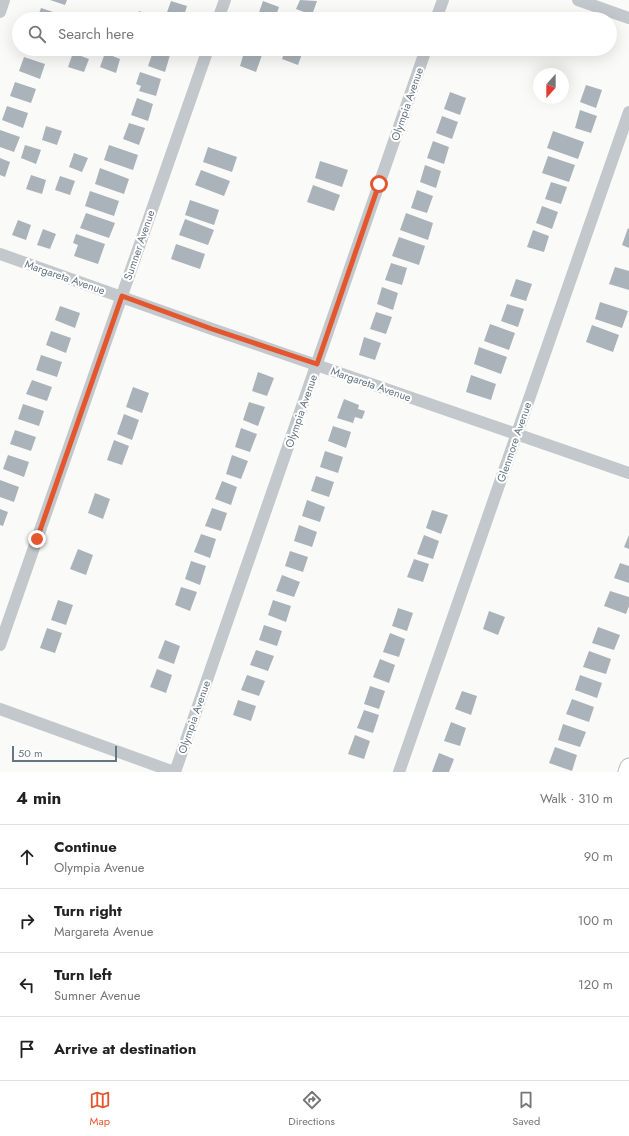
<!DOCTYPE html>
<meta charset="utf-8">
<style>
body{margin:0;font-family:Jost,sans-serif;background:#f6f6f6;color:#222}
.compass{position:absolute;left:533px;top:68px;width:36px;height:36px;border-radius:50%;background:#fff;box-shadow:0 4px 16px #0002;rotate:201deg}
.scale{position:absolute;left:12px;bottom:10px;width:105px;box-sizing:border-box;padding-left:4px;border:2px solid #657683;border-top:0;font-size:11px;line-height:14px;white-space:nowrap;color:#657683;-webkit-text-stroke:3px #fff;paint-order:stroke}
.stop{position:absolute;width:12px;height:12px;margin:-9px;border:3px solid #e4572e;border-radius:50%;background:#fff}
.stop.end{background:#e4572e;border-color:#fff;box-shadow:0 1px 4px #0008}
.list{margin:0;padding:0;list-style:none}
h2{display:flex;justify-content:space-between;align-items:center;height:52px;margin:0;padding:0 16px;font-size:17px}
h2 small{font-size:13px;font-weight:400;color:#767676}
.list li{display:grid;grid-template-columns:26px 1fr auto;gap:12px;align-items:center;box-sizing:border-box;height:64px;padding:0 16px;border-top:1px solid #e0e0e0}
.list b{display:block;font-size:15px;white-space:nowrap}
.list p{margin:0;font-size:13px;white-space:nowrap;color:#767676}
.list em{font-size:13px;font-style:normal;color:#767676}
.icon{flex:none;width:22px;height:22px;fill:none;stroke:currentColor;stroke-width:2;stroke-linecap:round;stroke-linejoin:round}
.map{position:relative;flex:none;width:629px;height:772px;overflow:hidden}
.search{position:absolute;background:#fff;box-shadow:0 4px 16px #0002;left:12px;right:12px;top:12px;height:44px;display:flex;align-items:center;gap:10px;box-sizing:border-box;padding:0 14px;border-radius:22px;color:#767676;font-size:15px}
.sheet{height:308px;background:#fff}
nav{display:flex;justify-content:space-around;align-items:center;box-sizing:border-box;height:56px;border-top:1px solid #e0e0e0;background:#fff;font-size:11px;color:#767676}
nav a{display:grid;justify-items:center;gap:2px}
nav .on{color:#e4572e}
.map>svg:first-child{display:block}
.building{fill:#aab3b9}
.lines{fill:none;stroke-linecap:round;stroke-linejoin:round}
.secondary-casing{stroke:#b3babf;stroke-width:19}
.street{stroke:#c3c8cc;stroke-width:12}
.secondary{stroke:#fff;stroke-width:17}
.route{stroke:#e4572e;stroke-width:5}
.labels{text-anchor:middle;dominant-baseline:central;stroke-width:4;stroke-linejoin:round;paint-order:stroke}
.street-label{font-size:11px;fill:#657683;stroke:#fff}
</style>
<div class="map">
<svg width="629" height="772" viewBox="0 0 629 772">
<rect width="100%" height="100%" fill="#fafaf8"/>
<path class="building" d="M50,0H67L65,5Z
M300,0L317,1L312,15L296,9Z
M171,1L187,6L183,19L165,18Z
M263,1L279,7L275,19L257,18Z
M41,8L62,15L60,19H37Z
M139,11L152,16L151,19H136Z
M34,49H50L48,54Z
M154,49L170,55L165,72L148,66Z
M245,49L262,55L256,72L240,66Z
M286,49H297L303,51L298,65L282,59Z
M73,53L89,59L84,72L68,67Z
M105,53L120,59L116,73L100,67Z
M24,57L45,64L40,79L19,71Z
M140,72L161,79L156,96L139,91L141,86L136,84Z
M15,82L36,89L31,103L10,96Z
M586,85L602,90L596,108L580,102Z
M450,92L466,98L460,115L444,109Z
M137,98L153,104L148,121L131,115Z
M7,106L28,113L23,128L2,120Z
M580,110L597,116L591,133L575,128Z
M442,116L458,122L452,139L436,133Z
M129,123L145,128L139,145L123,139Z
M46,126L62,131L57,145L42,140Z
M0,130L20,137L14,152L0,147Z
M553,131L584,142L578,159L547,148Z
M433,141L449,147L444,164L427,158Z
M25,145L41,150L36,164L21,158Z
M109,145L138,155L133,170L104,160Z
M208,147L237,157L232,172L203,162Z
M74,153L88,158L82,172L69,167Z
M548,156L575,165L569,182L542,173Z
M0,158L10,162L5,177L0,175Z
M320,161L348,170L342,187L315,178Z
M425,165L441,171L436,188L420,182Z
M100,168L129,179L124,194L95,184Z
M201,170L230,181L224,196L195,185Z
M31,175L46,180L42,194L26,189Z
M60,176L75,181L70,195L55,190Z
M551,182L567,187L561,204L545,199Z
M313,185L340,195L334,211L307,202Z
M417,190L433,196L427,213L411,208Z
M90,191L119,201L114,216L85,206Z
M190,200L219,210L214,225L185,215Z
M542,206L558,212L552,229L536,223Z
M86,213L115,223L109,238L80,228Z
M406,213L433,223L428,240L400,230Z
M185,219L214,230L208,245L179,235Z
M18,220L31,225L26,240L12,235Z
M628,228L629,229V248L622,245Z
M43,229L56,234L50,249L37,245Z
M533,230L549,236L544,252L527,247Z
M76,234L105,244L98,264L74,256L78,245L73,243Z
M399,237L425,246L419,265L392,256Z
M176,244L205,254L200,269L171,259Z
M391,263L407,268L402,285L385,280Z
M615,267L629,271V290L609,284Z
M516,279L532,284L526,301L510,296Z
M382,287L398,293L393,310L377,304Z
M600,302L628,311L622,328L595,319Z
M507,304L524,309L518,327L501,321Z
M60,306L80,313L75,328L55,320Z
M376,312L392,317L386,334L370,329Z
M490,324L515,333L509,350L484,341Z
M592,325L619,335L613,352L586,342Z
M51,331L71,338L66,353L46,345Z
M364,337L381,343L375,360L359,355Z
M479,347L507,357L501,374L474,364Z
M41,355L62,362L57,377L36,370Z
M258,372L274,378L267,396L252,391Z
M471,375L496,384L491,400L466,392Z
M32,380L52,387L47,401L26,394Z
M133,387L149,393L142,413L126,407Z
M344,399L359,405L358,409L365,411L362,419L355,417L353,423L337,418Z
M249,402L265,407L258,426L243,420Z
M23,404L44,411L39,426L18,419Z
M124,414L139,420L132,440L117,434Z
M333,426L351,432L346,448L328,441Z
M241,428L257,434L250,452L235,447Z
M15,430L36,437L31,451L10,444Z
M114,440L129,446L122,465L107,460Z
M325,451L343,457L338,473L320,467Z
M8,455L29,462L24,477L3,469Z
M232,455L248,461L241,479L226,474Z
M316,476L334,482L329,497L311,491Z
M0,480L19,487L14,502L0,497Z
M222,481L237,487L231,505L215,499Z
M95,493L110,499L103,519L88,513Z
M307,500L325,507L320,522L302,516Z
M212,508L227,513L221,531L205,526Z
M0,509L8,512L3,526L0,525Z
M432,510L448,515L441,534L426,528Z
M299,525L317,532L312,547L294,541Z
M201,534L216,539L210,558L194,552Z
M424,535L439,541L433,559L417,554Z
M629,535V549L624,547Z
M78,549L93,555L86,575L70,569Z
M290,551L308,557L303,572L285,566Z
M414,559L429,564L423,582L407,577Z
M191,561L206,566L200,585L185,579Z
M620,563L629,566V583L614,578Z
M282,575L300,582L294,597L276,591Z
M181,587L197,592L190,611L175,605Z
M610,591L629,597V606L626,614L604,606Z
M58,600L73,605L66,625L51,620Z
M273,600L291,606L286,622L268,615Z
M398,608L413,613L407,631L392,626Z
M489,611L505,617L498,635L483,629Z
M264,625L282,631L277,646L259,640Z
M598,627L620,635L614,650L592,643Z
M47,628L62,633L55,653L40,648Z
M390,633L405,639L399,657L383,652Z
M165,640L180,646L174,664L158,658Z
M256,650L274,656L268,671L250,665Z
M589,651L611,659L606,674L583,667Z
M380,659L395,665L389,683L373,677Z
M157,669L172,675L166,693L150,687Z
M247,675L265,681L259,696L241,690Z
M580,675L602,683L597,698L575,690Z
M370,686L385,691L379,709L364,704Z
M462,691L477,696L471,715L455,709Z
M572,699L594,707L589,722L566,714Z
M238,700L256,706L251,721L233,715Z
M364,710L379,715L373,733L357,728Z
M451,722L466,728L460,746L444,741Z
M563,724L586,732L580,747L558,740Z
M355,735L370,741L364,759L348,754Z
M555,747L577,755L572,771L549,763Z
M439,753L454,759L449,772H432Z"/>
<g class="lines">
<defs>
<path id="secondary" d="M627,772L629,767"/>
</defs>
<use href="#secondary" class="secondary-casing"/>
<path class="street" d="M578,0L629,18
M0,12L4,0
M218,19L225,0
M436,19L443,0
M0,254L212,329L629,473
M0,645L208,49
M0,709L174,772
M175,772L426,49
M399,772L629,112"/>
<use href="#secondary" class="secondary"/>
</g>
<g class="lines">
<path class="route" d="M37,539L122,296L212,329L317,364L379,184"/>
</g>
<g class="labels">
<g class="street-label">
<text transform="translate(407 104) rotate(-71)">Olympia Avenue</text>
<text transform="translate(139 245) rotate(-71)">Sumner Avenue</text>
<text transform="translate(65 277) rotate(19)">Margareta Avenue</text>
<text transform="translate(371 384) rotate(19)">Margareta Avenue</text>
<text transform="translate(301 411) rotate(-71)">Olympia Avenue</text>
<text transform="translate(514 442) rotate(-71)">Glenmore Avenue</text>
<text transform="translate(194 717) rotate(-71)">Olympia Avenue</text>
</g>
</g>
</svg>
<svg class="compass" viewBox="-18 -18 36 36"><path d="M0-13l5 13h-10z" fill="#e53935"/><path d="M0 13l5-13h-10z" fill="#767676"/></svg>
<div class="scale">50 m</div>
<div class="stop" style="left:379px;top:184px"></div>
<div class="stop end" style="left:37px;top:539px"></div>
<div class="search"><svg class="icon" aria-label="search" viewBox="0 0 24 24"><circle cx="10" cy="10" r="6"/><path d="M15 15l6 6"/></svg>Search here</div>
</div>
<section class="sheet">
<h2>4 min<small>Walk · 310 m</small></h2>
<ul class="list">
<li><svg class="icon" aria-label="ahead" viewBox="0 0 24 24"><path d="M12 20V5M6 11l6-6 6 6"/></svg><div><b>Continue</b><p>Olympia Avenue</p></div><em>90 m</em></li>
<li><svg class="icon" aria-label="right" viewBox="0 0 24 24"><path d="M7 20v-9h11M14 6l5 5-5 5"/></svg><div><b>Turn right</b><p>Margareta Avenue</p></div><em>100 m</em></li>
<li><svg class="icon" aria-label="left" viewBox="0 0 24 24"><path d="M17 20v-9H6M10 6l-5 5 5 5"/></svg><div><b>Turn left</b><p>Sumner Avenue</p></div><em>120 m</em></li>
<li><svg class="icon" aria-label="arrive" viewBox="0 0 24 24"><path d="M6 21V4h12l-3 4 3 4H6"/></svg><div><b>Arrive at destination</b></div></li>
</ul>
</section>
<nav>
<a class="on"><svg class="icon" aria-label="map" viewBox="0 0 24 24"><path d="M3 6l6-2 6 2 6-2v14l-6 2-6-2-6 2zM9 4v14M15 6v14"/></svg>Map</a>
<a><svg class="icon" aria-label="directions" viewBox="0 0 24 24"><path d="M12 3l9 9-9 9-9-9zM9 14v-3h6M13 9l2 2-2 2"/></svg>Directions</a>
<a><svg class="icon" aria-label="saved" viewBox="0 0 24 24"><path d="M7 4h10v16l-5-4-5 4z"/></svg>Saved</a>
</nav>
